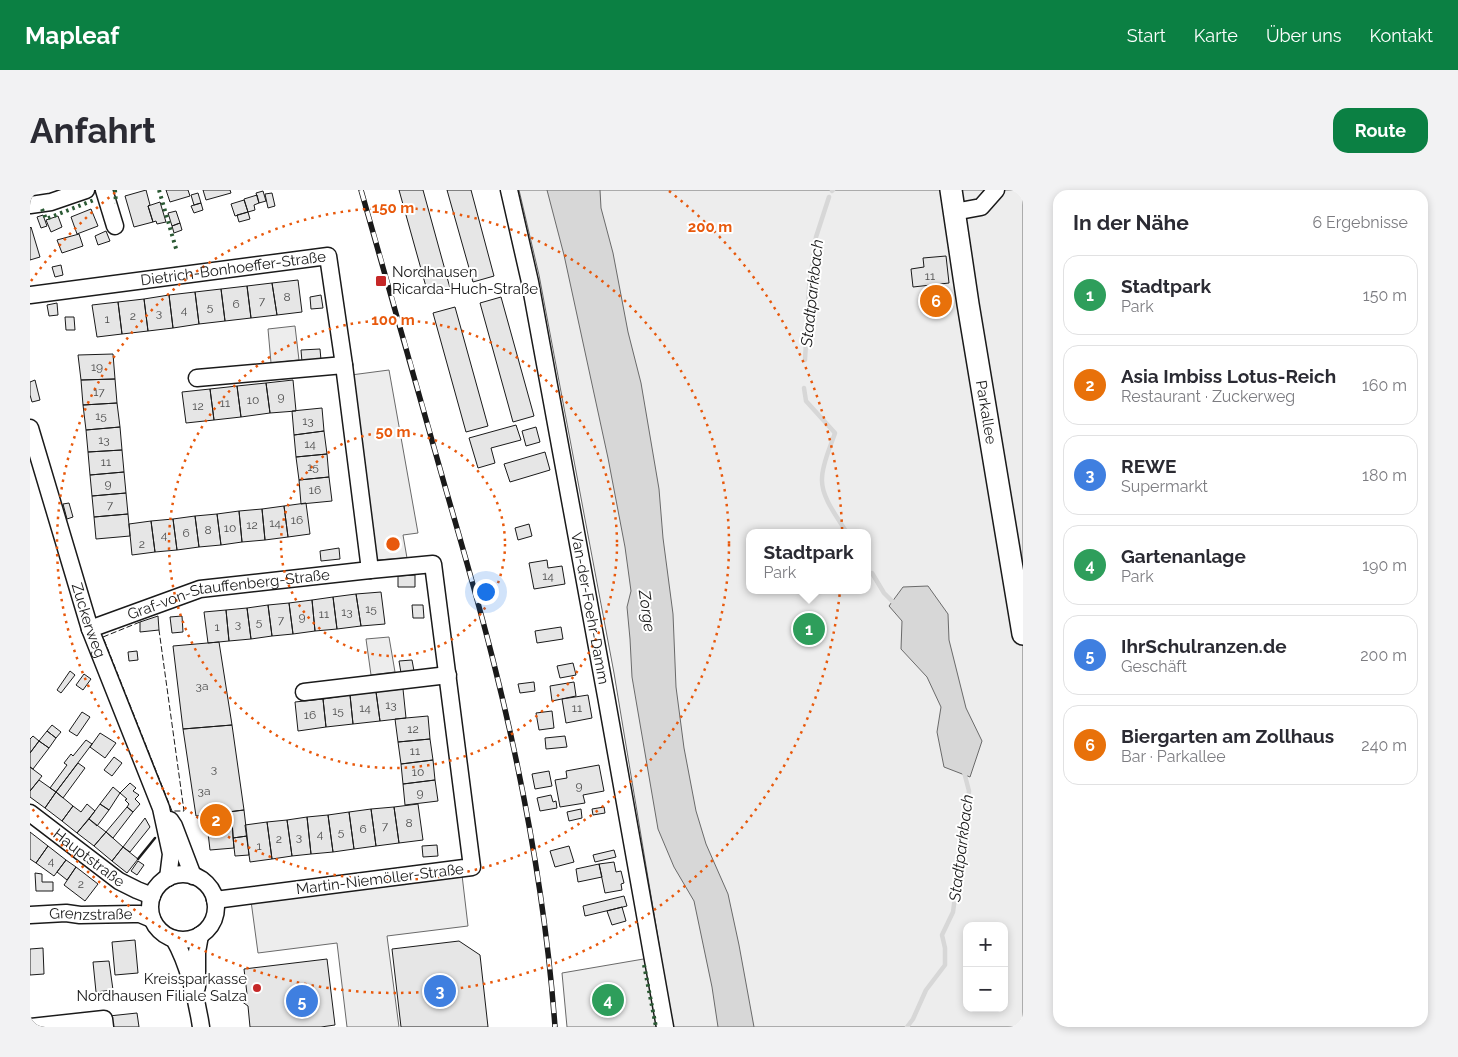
<!DOCTYPE html>
<html lang="de">
<meta charset="utf-8">
<style>
body{margin:0;font-family:Raleway,sans-serif;background:#f2f2f3;color:#2b2b33}
.controls{position:absolute;right:15px;bottom:15px;display:grid;overflow:hidden;border-radius:10px;box-shadow:0 2px 8px #0003}
.controls button{width:45px;height:45px;display:grid;place-items:center;padding:0;border:0;border-bottom:1px solid #e1e1e2;background:#fff;color:#2b2b33;font:25px sans-serif}
.you{position:absolute;left:455px;top:401px;width:18px;height:18px;margin:-12px;border:4px solid #fff;border-radius:50%;background:#1a73e8;box-shadow:0 0 0 8px #1a73e833}
.badge{display:grid;place-items:center;width:32px;height:32px;border-radius:50%;background:#0b8043;color:#fff;font-size:16px;font-weight:700}
.pin{position:absolute;translate:-50% -50%;border:2px solid #fff;box-shadow:0 1px 5px #0006}
.popup{position:absolute;left:716px;top:339px;width:125px;height:65px;box-sizing:border-box;display:grid;place-content:center;border-radius:10px;background:#fff;filter:drop-shadow(0 1px 4px #0005);font-size:16px;white-space:nowrap;color:#7c7c81}
.popup b{font-size:19px;color:#2b2b33}
.popup::after{content:'';position:absolute;left:50%;top:100%;margin-left:-10px;border:10px solid transparent;border-top-color:#fff}
.list{margin:0;padding:0;list-style:none}
h2{display:flex;justify-content:space-between;align-items:center;height:65px;margin:0;padding:0 20px;font-size:21px}
h2 small{font-size:16px;font-weight:400;color:#7c7c81}
.list li{display:grid;grid-template-columns:32px 1fr auto;gap:15px;align-items:center;box-sizing:border-box;height:80px;margin:0 10px 10px;padding:0 10px;border:1px solid #e1e1e2;border-radius:15px}
.list b{display:block;font-size:19px;white-space:nowrap}
.list p{margin:0;font-size:16px;white-space:nowrap;color:#7c7c81}
.list em{font-size:16px;font-style:normal;color:#7c7c81}
.map{position:relative;flex:none;width:993px;height:837px;overflow:hidden;border-radius:15px}
header{display:flex;align-items:center;gap:30px;box-sizing:border-box;height:70px;padding:0 25px;background:#0b8043;color:#fff}
header strong{font-size:24px}
nav{display:flex;gap:28px;margin-inline-start:auto;font-size:18px}
.intro{display:flex;align-items:center;justify-content:space-between;box-sizing:border-box;height:120px;padding:0 30px}
h1{margin:0;font-size:35px}
.button{padding:12px 22px;border-radius:15px;background:#0b8043;color:#fff;font-size:18px;font-weight:700}
main{display:flex;gap:30px;padding:0 30px}
aside{flex:1;background:#fff;border-radius:15px;box-shadow:0 2px 8px #0003}
.map>svg:first-child{display:block}
.built{fill:#ededed;stroke:#6a6a6a;fill-rule:evenodd}
.water{fill:#d7d7d7;stroke:#6a6a6a}
.lines{fill:none;stroke-linecap:round;stroke-linejoin:round}
.stream{stroke:#d7d7d7;stroke-width:4.5}
.building{fill:#e6e6e6;stroke:#1a1a1a}
.minor-casing{stroke:#1a1a1a;stroke-width:19}
.major-casing{stroke:#1a1a1a;stroke-width:24}
.minor{stroke:#fff;stroke-width:16}
.major{stroke:#fff;stroke-width:21}
.rail-casing{stroke:#1a1a1a;stroke-width:5.5}
.rail{stroke:#fff;stroke-width:4;stroke-dasharray:11;stroke-linecap:butt}
.hedge{stroke:#2b5a34;stroke-width:4;stroke-dasharray:2.5 4;stroke-linecap:butt}
.fence{stroke:#1a1a1a;stroke-width:1;stroke-dasharray:6 2.5;stroke-linecap:butt}
.wall{stroke:#1a1a1a;stroke-width:2.5}
.ring{fill:none;stroke:#e8590c;stroke-width:2.5;stroke-dasharray:2.5 5}
.poi-dot{fill:#c62828;stroke:#fff;stroke-width:2}
.labels{text-anchor:middle;dominant-baseline:central;stroke-width:4;stroke-linejoin:round;paint-order:stroke}
.number-label{font-size:12px;fill:#4d4d4d}
.street-label{font-size:15px;fill:#1a1a1a;stroke:#fff}
.poi-label{font-size:15px;fill:#1a1a1a;stroke:#fff;text-anchor:start}
.water-label{font-size:16px;font-style:italic;fill:#1a1a1a;stroke:#fff}
.centre{fill:#e8590c;stroke:#fff;stroke-width:2.5}
.ring-label{font-size:15px;text-anchor:middle;font-weight:bold;fill:#e8590c;stroke:#fff;stroke-width:4;stroke-linejoin:round;paint-order:stroke}
</style>
<header>
<strong>Mapleaf</strong>
<nav><a>Start</a><a>Karte</a><a>Über uns</a><a>Kontakt</a></nav>
</header>
<div class="intro"><h1>Anfahrt</h1><a class="button">Route</a></div>
<main>
<div class="map">
<svg width="993" height="837" viewBox="0 0 993 837">
<rect width="100%" height="100%" fill="#fff"/>
<path class="built" d="M489,0H993V837H537L532,783L631,766L584,483L509,85ZM720,343H838V400H720ZM937,736H974V818H937Z
M265,136L269,170L241,173L238,139Z
M359,180L388,343L373,345L377,368L346,370L321,185Z
M359,447L365,482L341,485L336,449Z
M432,685L438,736L357,746L369,837H317L307,753L228,763L221,711Z"/>
<path class="water" d="M517,0H570L571,18L583,63L598,142L611,193L629,299L633,348L643,424L646,497L654,558L666,621L676,654L698,704L709,755L724,837H688L682,797L664,711L644,677L628,639L602,487L600,449L597,417L601,401L595,357L578,268L534,65Z
M898,396L918,424L919,450L936,518L952,551L940,587L914,577L907,542L911,517L897,487L871,459L872,431L859,416L873,397Z"/>
<g class="lines">
<path class="stream" d="M802,1L803,0
M775,170L779,98L786,47L799,7
M774,198L776,211L805,243C800,258 792,274 792,289C791,307 808,328 817,343
M842,383L854,403L866,415
M877,837L883,829L896,800L915,775V758L912,745L923,722L939,601L934,582"/>
</g>
<path class="building" d="M116,0L120,15L118,16L123,32L104,37L95,6Z
M136,0H158L160,6L140,12Z
M173,0H200L201,3L176,10Z
M369,0H393L420,98L398,104Z
M417,0H441L464,86L443,92Z
M233,1L236,11L229,13L226,3Z
M168,3L171,13L164,15L161,5Z
M242,3L245,16L238,18L235,4Z
M227,5L229,13L224,15L225,20L218,22L214,9Z
M214,10L218,22L205,26L201,14Z
M130,12L136,32L127,34L126,31L123,32L118,16Z
M171,13L173,20L164,23L161,16Z
M61,19L68,36L47,44L41,27Z
M146,21L150,33L142,36L138,23Z
M218,22L220,29L209,32L207,25Z
M13,25L17,36L11,38L7,27Z
M28,26L32,37L21,42L16,30Z
M150,33L152,40L144,43L142,36Z
M1,37L10,67L0,70V38Z
M76,41L80,51L68,55L65,46Z
M49,44L53,56L32,63L27,50Z
M916,66L919,93L883,97L881,79L894,77L893,68Z
M31,75L33,85L25,87L22,77Z
M268,90L272,122L247,125L242,93Z
M242,93L247,125L221,128L217,96Z
M217,96L221,128L195,131L191,99Z
M191,99L195,131L169,134L165,102Z
M165,102L169,134L143,138L139,105Z
M139,105L143,138L118,141L114,109Z
M291,105L293,118L281,119L280,107Z
M471,107L504,226L483,232L450,113Z
M114,109L118,141L92,144L88,112Z
M88,112L92,144L67,147L62,115Z
M27,113L28,125L19,126L17,115Z
M425,117L458,236L436,242L403,123Z
M35,127H44L45,140H36Z
M290,159L291,170L272,172L271,160Z
M83,164L85,189L51,190L48,165Z
M85,189L87,213L53,215L51,190Z
M5,190L10,210L2,212L0,205V192Z
M263,190L266,221L240,223L236,193Z
M236,193L240,223L211,227L207,196Z
M207,196L211,227L184,230L180,199Z
M180,199L184,230L156,233L152,202Z
M87,213L90,237L56,240L53,215Z
M292,218L294,241L264,245L262,221Z
M486,235L491,250L461,258L465,273L448,278L439,248Z
M90,237L92,260L58,262L56,240Z
M506,237L510,252L496,256L492,241Z
M294,241L297,264L266,267L264,245Z
M92,260L94,282L60,285L58,262Z
M515,262L520,280L480,292L474,274Z
M297,264L299,287L269,290L266,267Z
M94,282L96,303L62,306L60,285Z
M299,287L302,311L271,314L269,290Z
M96,303L98,324L64,327L62,306Z
M39,313L43,327L37,329L33,314Z
M276,313L280,344L258,347L254,316Z
M254,316L258,347L235,350L232,319Z
M232,319L235,350L212,352L209,321Z
M209,321L212,352L191,355L187,324Z
M98,324L100,346L66,349L64,327Z
M187,324L191,355L169,357L165,326Z
M165,326L169,357L147,360L143,329Z
M143,329L147,360L125,362L121,331Z
M121,331L125,362L102,365L99,334Z
M499,334L502,346L488,350L485,338Z
M309,358L310,369L291,371L290,361Z
M517,370L518,378L532,376L535,394L504,399L499,373Z
M385,385V397H368V386Z
M351,402L355,434L331,436L326,404Z
M326,404L331,436L307,439L303,407Z
M303,407L307,439L285,441L282,410Z
M282,410L285,441L263,444L259,413Z
M259,413L263,444L242,446L238,415Z
M238,415L242,446L221,449L217,418Z
M382,415H393L394,428H383Z
M217,418L221,449L199,451L196,420Z
M196,420L199,451L178,453L174,422Z
M128,426L129,440L110,442V432Z
M152,426L153,442L142,443L140,427Z
M531,437L533,449L507,453L505,441Z
M189,452L202,535L153,539L143,456Z
M107,461L108,470L99,471L98,462Z
M382,470L384,481L371,483L369,471Z
M543,473L546,485L530,488L527,476Z
M40,481L45,485L31,503L27,500Z
M54,484L61,489L53,500L46,495Z
M504,492L505,501L490,503L488,494Z
M544,492L546,506L522,511L520,496Z
M373,499L376,528L350,531L346,502Z
M346,502L350,531L323,534L320,505Z
M320,505L323,534L296,537L293,509Z
M558,505L562,528L536,533L532,509Z
M293,509L296,537L268,541L265,512Z
M522,521L524,538L509,540L506,523Z
M52,522L60,527L47,546L39,541Z
M398,526L400,549L368,552L365,529Z
M22,535L31,542L26,548L17,541Z
M202,535L214,620L166,626L153,539Z
M17,541L26,548L19,558L9,551Z
M70,543L86,553L75,568L60,557Z
M3,546L9,551L0,563V549Z
M535,546L537,557L516,559L515,548Z
M400,549L403,570L371,574L368,552Z
M56,550L62,554L26,602L20,598L37,575L34,573L41,564L43,566Z
M9,551L19,558L3,579L0,577V563Z
M84,567L92,573L82,586L74,580Z
M403,570L405,590L373,594L371,574Z
M48,573L55,578L33,608L26,602Z
M569,575L574,601L553,605L555,613L530,617L525,590L537,588L536,581Z
M0,577L12,586L0,601Z
M519,581L522,596L505,599L502,584Z
M9,590L26,602L15,618L0,607V601Z
M405,590L408,611L375,615L373,594Z
M100,593L106,598L103,601L109,605L105,609L110,614L103,622L97,617L99,614L95,610L97,609L90,603Z
M83,597L90,603L79,620L70,614Z
M26,602L43,616L32,631L15,618Z
M521,605L523,612L526,611L527,618L510,621L507,608Z
M57,614L65,621L47,643L32,631L43,616L51,622Z
M70,614L79,620L67,636L59,629Z
M388,614L393,650L369,653L364,617Z
M97,617L103,622L83,648L76,642Z
M364,617L369,653L346,656L341,619Z
M574,617L575,623L563,625L562,619Z
M341,619L346,656L324,659L319,622Z
M551,619L552,628L539,631L537,622Z
M214,620L217,646L203,648L202,631L183,633L182,624Z
M319,622L324,659L303,662L298,625Z
M298,625L303,662L281,664L277,627Z
M277,627L281,664L262,666L257,630Z
M115,628L120,637L100,662L93,657Z
M59,629L76,642L64,656L47,643Z
M257,630L262,666L242,669L237,632Z
M202,631L204,658L180,660L177,634Z
M237,632L242,669L220,672L215,635Z
M0,642L18,656L6,673L0,669Z
M76,642L93,657L82,671L64,656Z
M217,646L219,665L205,666L203,648Z
M407,655L408,666L393,667L392,656Z
M18,656L36,670L24,686L6,673Z
M539,656L544,672L525,677L520,661Z
M93,657L108,669L97,683L82,671Z
M584,660L586,667L565,672L563,665Z
M36,670L46,677L37,690L27,682Z
M108,671L114,675L107,685L101,681Z
M584,672L586,682L591,681L594,693L591,694L592,700L575,703L569,674Z
M569,674L572,687L548,692L546,679Z
M46,677L68,694L55,711L34,695Z
M5,683L12,684V692H23V701H6Z
M594,706L597,716L555,726L553,716Z
M592,717L596,731L582,735L577,721Z
M105,750L108,783L85,785L82,752Z
M429,751L450,765L458,837H371L362,759Z
M13,758L14,784L0,785V759Z
M297,769L305,835L291,837H220L218,816L211,811L217,804L214,779Z
M79,771L83,800L66,802L63,772Z
M107,823L109,837H80L79,826Z"/>
<g class="lines">
<defs>
<g id="minor">
<path d="M74,0L85,36"/>
<path id="s1" d="M479,0L500,92L576,506L635,837"/>
<path d="M0,15L21,12L56,0"/>
<path d="M924,22L951,17L966,0"/>
<path id="s2" d="M0,105L298,66L314,175L340,380"/>
<path d="M167,188L314,175"/>
<path id="s3" d="M0,238L60,439L131,618L141,664L138,688"/>
<path id="s4" d="M60,439L170,399L340,380L403,374L442,677L185,710"/>
<path d="M274,502L418,485"/>
<path id="s5" d="M0,623L89,691L107,700L122,706"/>
<path d="M140,630L144,636L163,686"/>
<circle cx="153" cy="717" r="33"/>
<path id="s6" d="M0,725L36,723L50,725L103,724H110L122,729"/>
<path d="M144,749C158,773 167,810 171,837"/>
<path d="M167,797V762L170,745"/>
<path d="M0,837L74,829L75,837"/>
</g>
<g id="major">
<path id="s7" d="M921,0L938,114L993,444"/>
</g>
</defs>
<use href="#minor" class="minor-casing"/>
<use href="#major" class="major-casing"/>
<use href="#minor" class="minor"/>
<use href="#major" class="major"/>
<defs>
<path id="rail" d="M331,0C360,100 388,200 416,300C432,355 448,411 462,466C493,588 516,712 525,837"/>
</defs>
<use href="#rail" class="rail-casing"/>
<use href="#rail" class="rail"/>
<path class="hedge" d="M3,0H4
M85,0L86,13
M129,0L147,62
M12,19L16,29L64,10
M614,775L626,837"/>
<path class="fence" d="M110,432L73,447L142,621H154L129,440"/>
<path class="wall" d="M108,669L125,648"/>
</g>
<g class="ring">
<circle cx="363" cy="354" r="112"/>
<circle cx="363" cy="354" r="224"/>
<circle cx="363" cy="354" r="336"/>
<path d="M1 91A448 448 0 0 1 87 1M639 1A448 448 0 1 1 1 617"/>
</g>
<g class="poi-dot">
<rect x="345" y="85" width="12" height="12" rx="2.5"/>
<circle cx="227" cy="798" r="5"/>
</g>
<g class="labels">
<g class="number-label">
<text x="900" y="86">11</text>
<text x="257" y="107">8</text>
<text x="232" y="111">7</text>
<text x="206" y="114">6</text>
<text x="180" y="117">5</text>
<text x="154" y="120">4</text>
<text x="129" y="123">3</text>
<text x="103" y="126">2</text>
<text x="77" y="129">1</text>
<text x="67" y="177">19</text>
<text x="69" y="202">17</text>
<text x="251" y="207">9</text>
<text x="223" y="210">10</text>
<text x="195" y="213">11</text>
<text x="168" y="216">12</text>
<text x="71" y="226">15</text>
<text x="278" y="231">13</text>
<text x="74" y="250">13</text>
<text x="280" y="254">14</text>
<text x="76" y="272">11</text>
<text x="283" y="277">15</text>
<text x="78" y="294">9</text>
<text x="285" y="300">16</text>
<text x="80" y="315">7</text>
<text x="267" y="330">16</text>
<text x="245" y="333">14</text>
<text x="222" y="335">12</text>
<text x="200" y="338">10</text>
<text x="178" y="340">8</text>
<text x="156" y="343">6</text>
<text x="134" y="345">4</text>
<text x="112" y="354">2</text>
<text x="518" y="386">14</text>
<text x="341" y="419">15</text>
<text x="317" y="422">13</text>
<text x="294" y="424">11</text>
<text x="272" y="427">9</text>
<text x="251" y="430">7</text>
<text x="229" y="432">5</text>
<text x="208" y="434">3</text>
<text x="187" y="437">1</text>
<text x="172" y="496">3a</text>
<text x="361" y="515">13</text>
<text x="335" y="518">14</text>
<text x="547" y="518">11</text>
<text x="308" y="521">15</text>
<text x="280" y="525">16</text>
<text x="383" y="539">12</text>
<text x="385" y="561">11</text>
<text x="184" y="579">3</text>
<text x="388" y="582">10</text>
<text x="549" y="596">9</text>
<text x="174" y="601">3a</text>
<text x="390" y="603">9</text>
<text x="379" y="633">8</text>
<text x="355" y="636">7</text>
<text x="333" y="639">6</text>
<text x="311" y="642">5</text>
<text x="290" y="644">4</text>
<text x="269" y="647">3</text>
<text x="249" y="649">2</text>
<text x="229" y="656">1</text>
<text x="21" y="671">4</text>
<text x="51" y="694">2</text>
</g>
<g class="street-label">
<text stroke="none"><textPath href="#s2" startOffset="205">Dietrich-Bonhoeffer-Straße</textPath></text>
<text stroke="none"><textPath href="#s7" startOffset="225">Parkallee</textPath></text>
<text stroke="none"><textPath href="#s4" startOffset="144">Graf-von-Stauffenberg-Straße</textPath></text>
<text stroke="none"><textPath href="#s1" startOffset="426">Van-der-Foehr-Damm</textPath></text>
<text stroke="none"><textPath href="#s3" startOffset="201">Zuckerweg</textPath></text>
<text stroke="none"><textPath href="#s5" startOffset="74">Hauptstraße</textPath></text>
<text transform="translate(350 689) rotate(-7)">Martin-Niemöller-Straße</text>
<text stroke="none"><textPath href="#s6" startOffset="61">Grenzstraße</textPath></text>
</g>
<g class="poi-label">
<text x="362" y="82">Nordhausen<tspan x="362" dy="17">Ricarda-Huch-Straße</tspan></text>
<text x="217" y="789" text-anchor="end">Kreissparkasse<tspan x="217" dy="17">Nordhausen Filiale Salza</tspan></text>
</g>
<g class="water-label">
<text transform="translate(782 103) rotate(-84)">Stadtparkbach</text>
<text transform="translate(617 421) rotate(82)">Zorge</text>
<text transform="translate(931 658) rotate(-83)">Stadtparkbach</text>
</g>
</g>
<circle cx="363" cy="354" r="8" class="centre"/>
<g class="ring-label">
<text x="363" y="23">150 m</text>
<text x="680" y="42">200 m</text>
<text x="363" y="135">100 m</text>
<text x="363" y="247">50 m</text>
</g>
</svg>
<div class="controls">
<button>+</button>
<button>−</button>
</div>
<div class="you"></div>
<div class="pin badge" style="left:779px;top:439px;background:#2e9e5b">1</div>
<div class="popup"><b>Stadtpark</b>Park</div>
<div class="pin badge" style="left:186px;top:630px;background:#e8710a">2</div>
<div class="pin badge" style="left:410px;top:801px;background:#3f7fe0">3</div>
<div class="pin badge" style="left:578px;top:810px;background:#2e9e5b">4</div>
<div class="pin badge" style="left:272px;top:811px;background:#3f7fe0">5</div>
<div class="pin badge" style="left:906px;top:111px;background:#e8710a">6</div>
</div>
<aside>
<h2>In der Nähe<small>6 Ergebnisse</small></h2>
<ul class="list">
<li><span class="badge" style="background:#2e9e5b">1</span><div><b>Stadtpark</b><p>Park</p></div><em>150 m</em></li>
<li><span class="badge" style="background:#e8710a">2</span><div><b>Asia Imbiss Lotus-Reich</b><p>Restaurant · Zuckerweg</p></div><em>160 m</em></li>
<li><span class="badge" style="background:#3f7fe0">3</span><div><b>REWE</b><p>Supermarkt</p></div><em>180 m</em></li>
<li><span class="badge" style="background:#2e9e5b">4</span><div><b>Gartenanlage</b><p>Park</p></div><em>190 m</em></li>
<li><span class="badge" style="background:#3f7fe0">5</span><div><b>IhrSchulranzen.de</b><p>Geschäft</p></div><em>200 m</em></li>
<li><span class="badge" style="background:#e8710a">6</span><div><b>Biergarten am Zollhaus</b><p>Bar · Parkallee</p></div><em>240 m</em></li>
</ul>
</aside>
</main>
